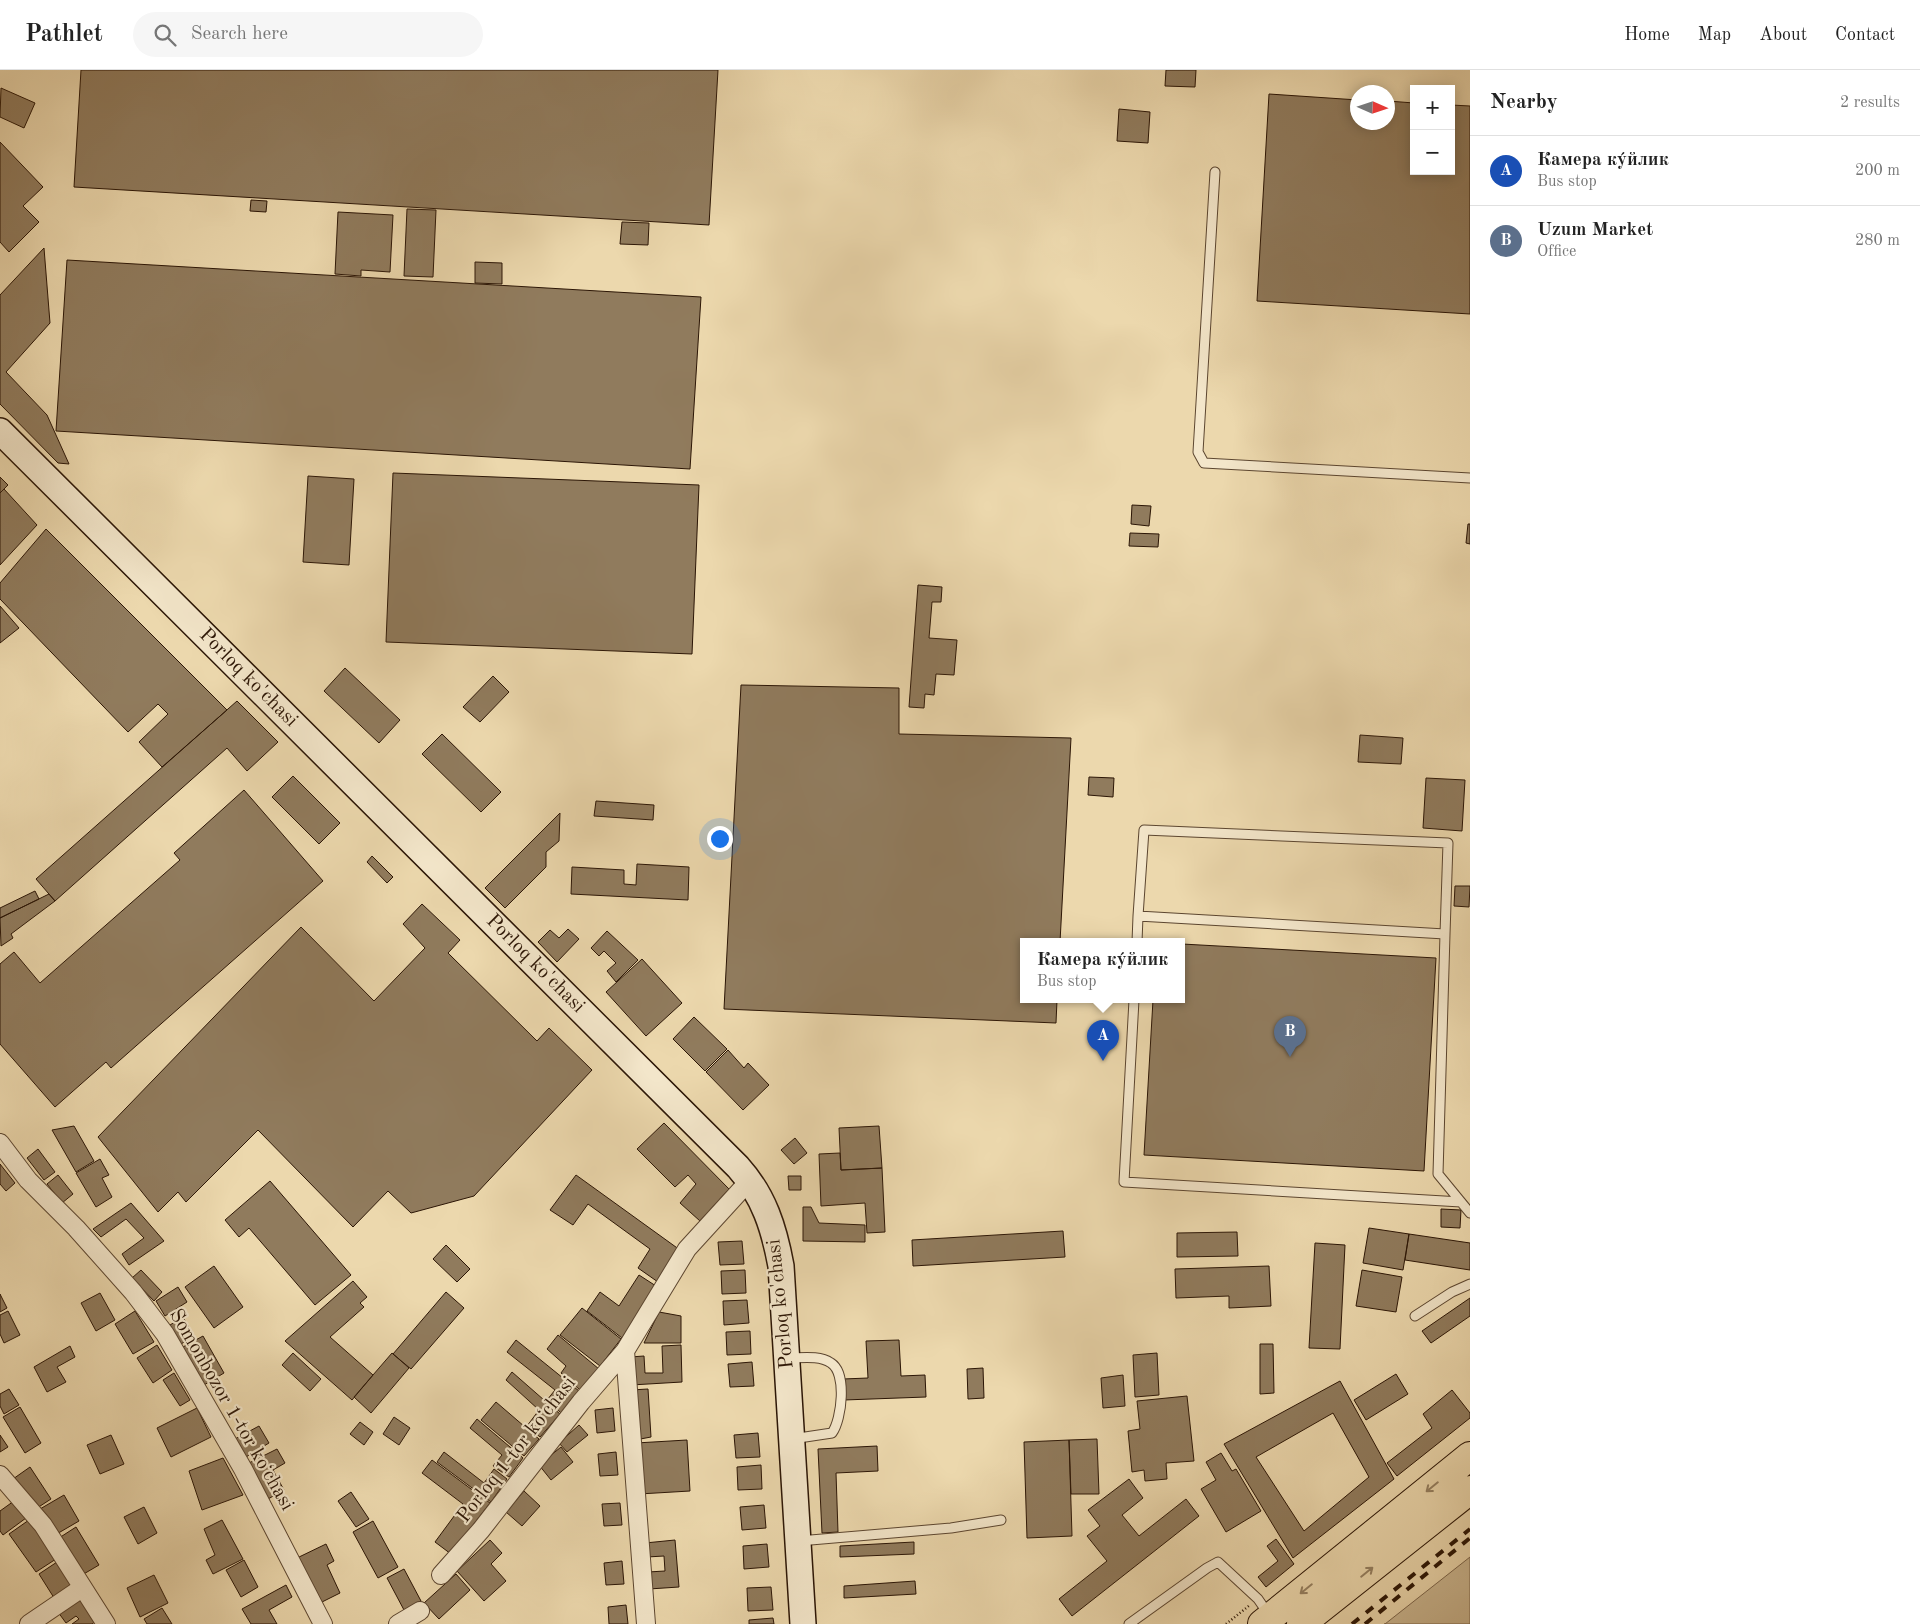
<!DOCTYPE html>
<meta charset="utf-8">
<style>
body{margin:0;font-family:"Old Standard TT",serif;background:#f6f6f6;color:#222}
.controls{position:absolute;right:15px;top:15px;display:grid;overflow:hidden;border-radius:0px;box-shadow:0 2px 12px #0003}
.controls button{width:45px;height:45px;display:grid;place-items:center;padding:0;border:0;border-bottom:1px solid #e0e0e0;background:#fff;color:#222;font:25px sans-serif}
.compass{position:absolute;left:1350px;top:15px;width:45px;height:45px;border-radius:50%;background:#fff;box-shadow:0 2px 12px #0003;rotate:93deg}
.you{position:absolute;left:719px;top:768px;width:18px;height:18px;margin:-12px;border:4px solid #fff;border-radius:50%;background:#1a73e8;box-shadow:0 0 0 8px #1a73e833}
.badge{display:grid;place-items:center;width:32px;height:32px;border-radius:50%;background:#111827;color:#fff;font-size:16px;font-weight:700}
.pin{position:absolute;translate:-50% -41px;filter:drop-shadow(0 1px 2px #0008)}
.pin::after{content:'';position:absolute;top:26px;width:18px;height:15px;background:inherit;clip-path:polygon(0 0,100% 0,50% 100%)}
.popup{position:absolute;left:1020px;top:868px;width:165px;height:65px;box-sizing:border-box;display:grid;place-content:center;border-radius:0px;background:#fff;filter:drop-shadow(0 1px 4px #0005);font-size:16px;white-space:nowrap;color:#767676}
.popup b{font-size:19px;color:#222}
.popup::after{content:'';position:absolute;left:50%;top:100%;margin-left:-10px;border:10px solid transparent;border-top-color:#fff}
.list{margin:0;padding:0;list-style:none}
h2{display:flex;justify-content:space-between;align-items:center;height:65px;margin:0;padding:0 20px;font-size:21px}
h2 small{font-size:16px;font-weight:400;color:#767676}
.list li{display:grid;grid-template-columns:32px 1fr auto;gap:15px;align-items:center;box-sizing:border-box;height:70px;padding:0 20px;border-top:1px solid #e0e0e0}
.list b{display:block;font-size:19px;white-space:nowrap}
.list p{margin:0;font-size:16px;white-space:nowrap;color:#767676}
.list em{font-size:16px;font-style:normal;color:#767676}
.icon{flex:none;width:28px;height:28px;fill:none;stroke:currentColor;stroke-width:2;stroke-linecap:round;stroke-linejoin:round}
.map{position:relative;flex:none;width:1470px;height:1554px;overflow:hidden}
header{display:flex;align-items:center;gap:30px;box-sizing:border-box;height:70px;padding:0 25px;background:#fff;border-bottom:1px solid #e0e0e0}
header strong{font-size:24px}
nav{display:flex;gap:28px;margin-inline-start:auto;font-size:18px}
.search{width:350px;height:45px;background:#f6f6f6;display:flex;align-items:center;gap:12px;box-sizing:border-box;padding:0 18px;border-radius:28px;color:#767676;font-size:19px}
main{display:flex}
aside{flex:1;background:#fff}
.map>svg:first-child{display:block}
.green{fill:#cbb791;stroke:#7c664c}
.building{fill:#907b5d;stroke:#2c1606;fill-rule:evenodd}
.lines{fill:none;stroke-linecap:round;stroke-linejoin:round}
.service-casing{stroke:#5c4630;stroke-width:11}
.minor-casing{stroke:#5c4630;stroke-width:20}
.secondary-casing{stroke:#2c1606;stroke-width:28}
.trunk-casing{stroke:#2c1606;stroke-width:30}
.path{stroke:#2c1606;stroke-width:2.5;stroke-dasharray:1 2.5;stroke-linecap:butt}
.service{stroke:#f3e6ca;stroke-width:9}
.minor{stroke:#f3e6ca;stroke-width:18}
.secondary{stroke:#f3e6ca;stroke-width:25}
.trunk{stroke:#ecd8ad;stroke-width:28}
.rail{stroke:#2c1606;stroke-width:4;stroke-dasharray:9 9;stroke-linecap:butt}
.oneway{stroke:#968162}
.labels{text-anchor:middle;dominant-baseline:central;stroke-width:4.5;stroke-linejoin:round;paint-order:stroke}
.street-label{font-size:20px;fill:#2c1606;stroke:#f3e6ca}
</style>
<header>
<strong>Pathlet</strong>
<div class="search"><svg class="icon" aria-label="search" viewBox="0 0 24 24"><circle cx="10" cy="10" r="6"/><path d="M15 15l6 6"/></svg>Search here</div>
<nav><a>Home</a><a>Map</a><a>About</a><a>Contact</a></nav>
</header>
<main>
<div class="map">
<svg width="1470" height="1554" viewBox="0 0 1470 1554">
<rect width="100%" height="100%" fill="#ecd8ad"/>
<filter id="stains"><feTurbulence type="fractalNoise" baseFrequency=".004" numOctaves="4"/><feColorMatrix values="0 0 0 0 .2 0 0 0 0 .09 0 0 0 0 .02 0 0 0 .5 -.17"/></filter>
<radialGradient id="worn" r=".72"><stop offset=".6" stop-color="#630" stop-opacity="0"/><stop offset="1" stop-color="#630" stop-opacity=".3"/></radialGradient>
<path class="green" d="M1470,1487V1554H1384H1385Z"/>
<path class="building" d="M81,0H718L709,155L74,117Z
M1166,0H1196L1195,17L1165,16Z
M1,18L35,33L24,58L0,47Z
M1269,24L1358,30V52H1388V31L1414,33V101H1451V35L1470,36V244L1257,231Z
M1119,39L1150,42L1148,73L1117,71Z
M0,72L43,117L23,136L39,152L9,182L0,172Z
M251,130L267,131L266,142L250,141Z
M407,139L436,140L433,207L404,206Z
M338,142L393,145L390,202L361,200V206L335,204Z
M622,152L649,153L648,175L620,174Z
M44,178L50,253L6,302L47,345L69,394L58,393L0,334V225Z
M67,190L701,227L690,399L56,361Z
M475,192L502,193V214L475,213Z
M393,403L699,415L692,584L386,572Z
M308,406L354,409L349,495L303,492Z
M0,407L8,415L0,423Z
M4,419L37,455L0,495V423Z
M1132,435L1151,436L1149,456L1131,454Z
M1468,454H1470V474L1466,473Z
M46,459L227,640L162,697L139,672L168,644L158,634L128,662L0,529V513Z
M1130,463L1159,464L1158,477L1129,476Z
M918,515L942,517L941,532H932L929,568L957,570L954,605L936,604L934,625L925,624L924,638L909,637Z
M0,536L19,558L0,573Z
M345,598L400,650L379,673L324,621Z
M493,606L509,622L480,652L463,637Z
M741,615L899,618V664L1071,668L1060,872H1024V930H1057L1056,953L724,939Z
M237,631L278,672L247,701L227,678L55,831L36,809Z
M442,664L501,722L481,742L422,684Z
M1360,665L1403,668L1401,694L1358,692Z
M293,706L340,753L319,774L272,727Z
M1089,707L1114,708L1113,727L1088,725Z
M1426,708L1465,710L1462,761L1423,758Z
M244,720L323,811L111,998L106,992L55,1037L0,974V894L14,882L40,913L180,790L174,783Z
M596,731L654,735L653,750L594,746Z
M560,743L559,771L546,782V797L505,838L485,818Z
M372,786L393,807L387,813L367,792Z
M637,794L689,797L688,830L571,824L572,797L624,800V814L636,815Z
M1455,816H1470L1469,837L1454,836Z
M35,821L39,829L0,848V838Z
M49,824L55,831L11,864L13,868L1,876L0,848Z
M422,834L460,870L448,883L537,971L549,958L592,1000L474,1126L411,1143L388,1121L353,1157L258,1060L186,1132L178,1122L158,1142L98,1067L301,857L374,931L425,878L403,854Z
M568,859L579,869L557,892L538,872L550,860L559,868Z
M607,861L638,890L616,912L607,901L616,893L604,881L599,886L591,878Z
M1182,874L1436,888L1424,1101L1144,1085L1153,930H1182Z
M642,889L682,933L646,966L606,922Z
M694,947L727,979L705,1001L673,969Z
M728,980L744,998L748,993L769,1015L743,1040L706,1002Z
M664,1053L729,1119L700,1151L680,1133L696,1114L688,1105L675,1117L637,1079Z
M74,1056L94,1091L76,1102L52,1060Z
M879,1056L882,1098L841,1100L839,1058Z
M795,1068L807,1083L794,1094L781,1080Z
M38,1079L55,1102L44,1110L27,1088Z
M840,1083L841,1100L882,1098L885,1162L867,1163L865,1133L821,1136L819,1084Z
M100,1089L109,1105L102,1108L112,1127L96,1137L76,1103Z
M0,1094L15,1113L6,1121L0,1114Z
M58,1105L73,1124L62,1133L47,1114Z
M576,1105L680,1180L658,1212L638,1198L650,1179L588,1134L573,1155L550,1140Z
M788,1106H801V1120H789Z
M270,1111L351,1205L315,1235L249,1158L239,1167L225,1150Z
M131,1133L164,1171L129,1195L122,1184L144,1168L126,1149L101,1167L93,1159Z
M803,1137H811L819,1153L865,1155V1172L803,1171Z
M1441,1139L1461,1140L1460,1158L1441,1157Z
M1369,1158L1409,1164L1403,1200L1363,1193Z
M1063,1161L1065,1187L913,1196L912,1170Z
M1237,1162L1238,1186L1177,1187V1163Z
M1409,1164L1470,1173V1200L1405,1190Z
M742,1171L744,1194L720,1195L718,1172Z
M1315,1173L1345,1175L1340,1279L1309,1278Z
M446,1175L470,1199L457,1212L433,1189Z
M214,1196L243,1237L214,1258L185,1217Z
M1269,1196L1271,1236L1229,1238V1226L1176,1228L1175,1199Z
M141,1200L162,1222L154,1231L132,1208Z
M745,1200L746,1223L722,1224L721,1201Z
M1362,1200L1402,1207L1396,1242L1356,1236Z
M639,1205L656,1216L622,1268L587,1241L600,1222L619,1236Z
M353,1211L367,1227L360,1233L364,1237L330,1267L373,1305L352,1330L285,1271Z
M178,1217L187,1232L165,1246L156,1231Z
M446,1222L464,1238L411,1299L393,1284Z
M100,1223L115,1250L96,1261L81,1233Z
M0,1224L7,1238L0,1242Z
M1470,1228V1246L1431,1273L1422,1261Z
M747,1230L749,1253L724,1255L723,1231Z
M582,1238L621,1269L600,1296L560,1265Z
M8,1241L20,1265L4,1273L0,1264V1245Z
M135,1241L154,1272L133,1284L115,1254Z
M659,1242L681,1246V1273H644Z
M183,1247L194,1266L181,1274L170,1255Z
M750,1261L751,1284L727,1285L726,1262Z
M558,1265L599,1299L580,1320L561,1303L566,1296L547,1279Z
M203,1266L224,1303L204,1315L183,1277Z
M516,1270L579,1321L561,1343L547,1330L555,1320L507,1282Z
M899,1270L901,1306L925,1305L926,1327L844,1330L843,1309L868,1308L866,1271Z
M1260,1274H1273L1274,1323L1260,1324Z
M157,1275L172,1300L153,1313L137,1288Z
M681,1275L682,1312L631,1315L630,1287L644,1286L645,1303H663L662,1276Z
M70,1276L75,1287L57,1297L66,1312L47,1322L34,1297Z
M293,1283L321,1309L310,1321L282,1295Z
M392,1283L409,1298L371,1343L354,1327Z
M1157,1283L1159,1325L1135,1327L1133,1285Z
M752,1292L754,1316L730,1317L728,1294Z
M983,1298L984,1328L968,1329L967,1299Z
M512,1302L560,1344L540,1367L527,1356L539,1340L506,1310Z
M174,1303L190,1330L180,1336L163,1310Z
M1396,1304L1408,1324L1366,1350L1354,1330Z
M1123,1305L1125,1336L1103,1338L1101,1308Z
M1340,1311L1394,1409L1293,1488L1224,1374ZM1333,1343L1369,1407L1304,1461L1256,1387Z
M9,1319L19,1335L4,1344L0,1336V1324Z
M648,1319L651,1367L635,1370L631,1320Z
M1452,1320L1470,1343V1348L1397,1406L1387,1393L1432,1358L1423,1344Z
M1187,1326L1194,1391L1166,1393L1167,1409L1145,1411L1144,1400L1132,1402L1128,1361L1140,1359L1137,1331Z
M496,1332L539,1369L524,1386L481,1350Z
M20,1337L41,1373L25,1383L3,1347Z
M197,1338L211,1367L171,1387L157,1358Z
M613,1338L615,1361L597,1363L595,1340Z
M394,1347L410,1358L399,1375L383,1364Z
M477,1349L523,1388L509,1407L493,1396L502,1385L470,1358Z
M360,1352L373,1362L364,1375L350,1364Z
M579,1355L588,1365L567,1382L559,1373Z
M259,1356L269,1373L246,1387L235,1369Z
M758,1363L760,1387L736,1388L734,1365Z
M0,1365L8,1377L0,1382Z
M111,1365L124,1394L100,1404L87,1375Z
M1097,1369L1099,1424H1071L1069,1370Z
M687,1370L690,1421L639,1424L636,1373Z
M1069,1370L1072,1466L1027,1468L1024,1372Z
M877,1376L878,1401L836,1403L838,1462L822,1463L818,1379Z
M561,1377L573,1392L551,1410L539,1395Z
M277,1379L285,1393L273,1400L284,1420L268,1429L249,1393Z
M444,1382L484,1413L494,1399L507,1409L491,1432L437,1392Z
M616,1382L618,1405L600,1406L598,1384Z
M1221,1383L1232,1401L1236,1399L1261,1441L1226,1462L1201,1419L1216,1410L1206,1392Z
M223,1388L243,1425L202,1440L189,1401Z
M432,1390L490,1433L451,1484L435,1472L463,1434L422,1403Z
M761,1395L762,1419L738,1420L737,1397Z
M30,1397L51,1429L34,1440L13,1409Z
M1129,1409L1143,1428L1122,1445L1139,1466L1186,1429L1199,1446L1072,1546L1059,1529L1107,1491L1087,1466L1100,1456L1088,1440Z
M524,1421L540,1436L522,1456L506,1442Z
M351,1422L369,1449L356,1457L338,1431Z
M64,1425L79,1451L55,1465L40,1439Z
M14,1431L26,1448L3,1465L0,1461V1441Z
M620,1433L622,1455L604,1456L602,1434Z
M764,1435L766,1458L742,1460L740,1437Z
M144,1437L157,1463L138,1474L124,1447Z
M29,1450L56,1489L36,1502L9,1464Z
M222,1450L243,1489L213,1504L206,1490L215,1485L204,1459Z
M373,1451L398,1497L378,1508L353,1462Z
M76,1457L99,1495L82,1505L59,1468Z
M1276,1469L1294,1494L1266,1517L1258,1507L1278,1491L1267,1476Z
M490,1470L502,1483L491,1494L506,1511L484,1531L457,1501Z
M675,1470L679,1517L649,1519L648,1502L665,1501L664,1486L647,1487L645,1473Z
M914,1472V1484L840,1487V1476Z
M326,1474L334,1491L327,1495L340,1523L318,1534L297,1488Z
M767,1474L769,1497L744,1499L743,1476Z
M244,1490L258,1517L241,1527L226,1500Z
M622,1491L624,1514L606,1515L604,1493Z
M57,1492L75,1518L56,1531L39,1504Z
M404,1499L421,1531L404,1540L387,1508Z
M456,1504L470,1520L439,1549L424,1533Z
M154,1505L168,1533L140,1547L127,1518Z
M915,1511L916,1524L844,1528V1516Z
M286,1515L292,1527L269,1540L277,1554H251L242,1539Z
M771,1517L773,1540L748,1541L747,1518Z
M79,1527L96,1551L92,1554H72L79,1549L76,1546L66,1553L58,1542Z
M626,1535L628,1554H609L608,1537Z
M162,1538L172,1554H147L144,1549Z
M773,1548L774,1554H749V1550Z"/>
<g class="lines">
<defs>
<path id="service" d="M1215,102L1198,382L1204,393L1470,408
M1138,846L1144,760L1448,773L1445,864
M1137,872L1138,846L1445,864L1438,1104L1470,1143
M1134,930L1124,1112L1461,1132
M1415,1246L1452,1222L1470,1214
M788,1288C802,1288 819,1285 831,1293C847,1303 842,1349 832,1363L792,1369
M799,1471L951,1458L1001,1450
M1129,1554L1207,1498L1218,1492L1258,1529L1269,1545"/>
<path id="minor" d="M0,1073L28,1110L76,1158L133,1222L165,1264L243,1399L323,1554
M625,1281L646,1554
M0,1405L43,1455L106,1554
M441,1505L481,1460L581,1332L625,1281L687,1179L750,1110
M29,1554L82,1518
M398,1554L420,1541"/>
<path id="secondary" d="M0,361L738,1097C764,1126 774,1158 781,1196L803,1554"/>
<path id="trunk" d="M1262,1554L1470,1386
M1301,1554L1470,1420"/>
</defs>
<use href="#service" class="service-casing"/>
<use href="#minor" class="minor-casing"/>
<use href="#secondary" class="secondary-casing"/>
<use href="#trunk" class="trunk-casing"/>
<path class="path" d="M1226,1554L1250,1535"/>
<use href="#service" class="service"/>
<use href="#minor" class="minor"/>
<use href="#secondary" class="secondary"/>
<use href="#trunk" class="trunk"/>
<path class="rail" d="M1352,1554L1470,1459
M1365,1554L1470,1468"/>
</g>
<defs><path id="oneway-shaft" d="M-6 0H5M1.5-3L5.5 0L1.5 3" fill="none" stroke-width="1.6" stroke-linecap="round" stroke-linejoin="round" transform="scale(1.25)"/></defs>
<g class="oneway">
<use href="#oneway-shaft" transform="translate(1432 1417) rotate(141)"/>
<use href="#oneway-shaft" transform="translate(1367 1502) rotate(-39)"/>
<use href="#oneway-shaft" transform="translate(1306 1519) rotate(141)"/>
</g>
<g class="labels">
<g class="street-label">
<text transform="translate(248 608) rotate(45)">Porloq ko'chasi</text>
<text transform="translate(535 894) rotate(45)">Porloq ko'chasi</text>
<text transform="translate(781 1234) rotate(-96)">Porloq ko'chasi</text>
<text transform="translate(231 1340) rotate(60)">Somonbozor 1-tor koʻchasi</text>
<text transform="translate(517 1380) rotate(-52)">Porloq 1-tor koʻchasi</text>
</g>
</g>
<rect width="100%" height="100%" filter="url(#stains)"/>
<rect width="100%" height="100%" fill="url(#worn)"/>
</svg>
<div class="controls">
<button>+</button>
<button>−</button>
</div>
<svg class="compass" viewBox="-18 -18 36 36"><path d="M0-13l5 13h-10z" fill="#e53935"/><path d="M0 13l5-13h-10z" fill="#767676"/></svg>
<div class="you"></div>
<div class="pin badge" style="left:1103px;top:991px;background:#1a4fb4">A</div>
<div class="popup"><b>Камера ку́йлик</b>Bus stop</div>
<div class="pin badge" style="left:1290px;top:987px;background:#5c6f8a">B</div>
</div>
<aside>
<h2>Nearby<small>2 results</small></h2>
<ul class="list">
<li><span class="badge" style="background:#1a4fb4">A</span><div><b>Камера ку́йлик</b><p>Bus stop</p></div><em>200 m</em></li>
<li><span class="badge" style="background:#5c6f8a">B</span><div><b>Uzum Market</b><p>Office</p></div><em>280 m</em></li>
</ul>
</aside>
</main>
